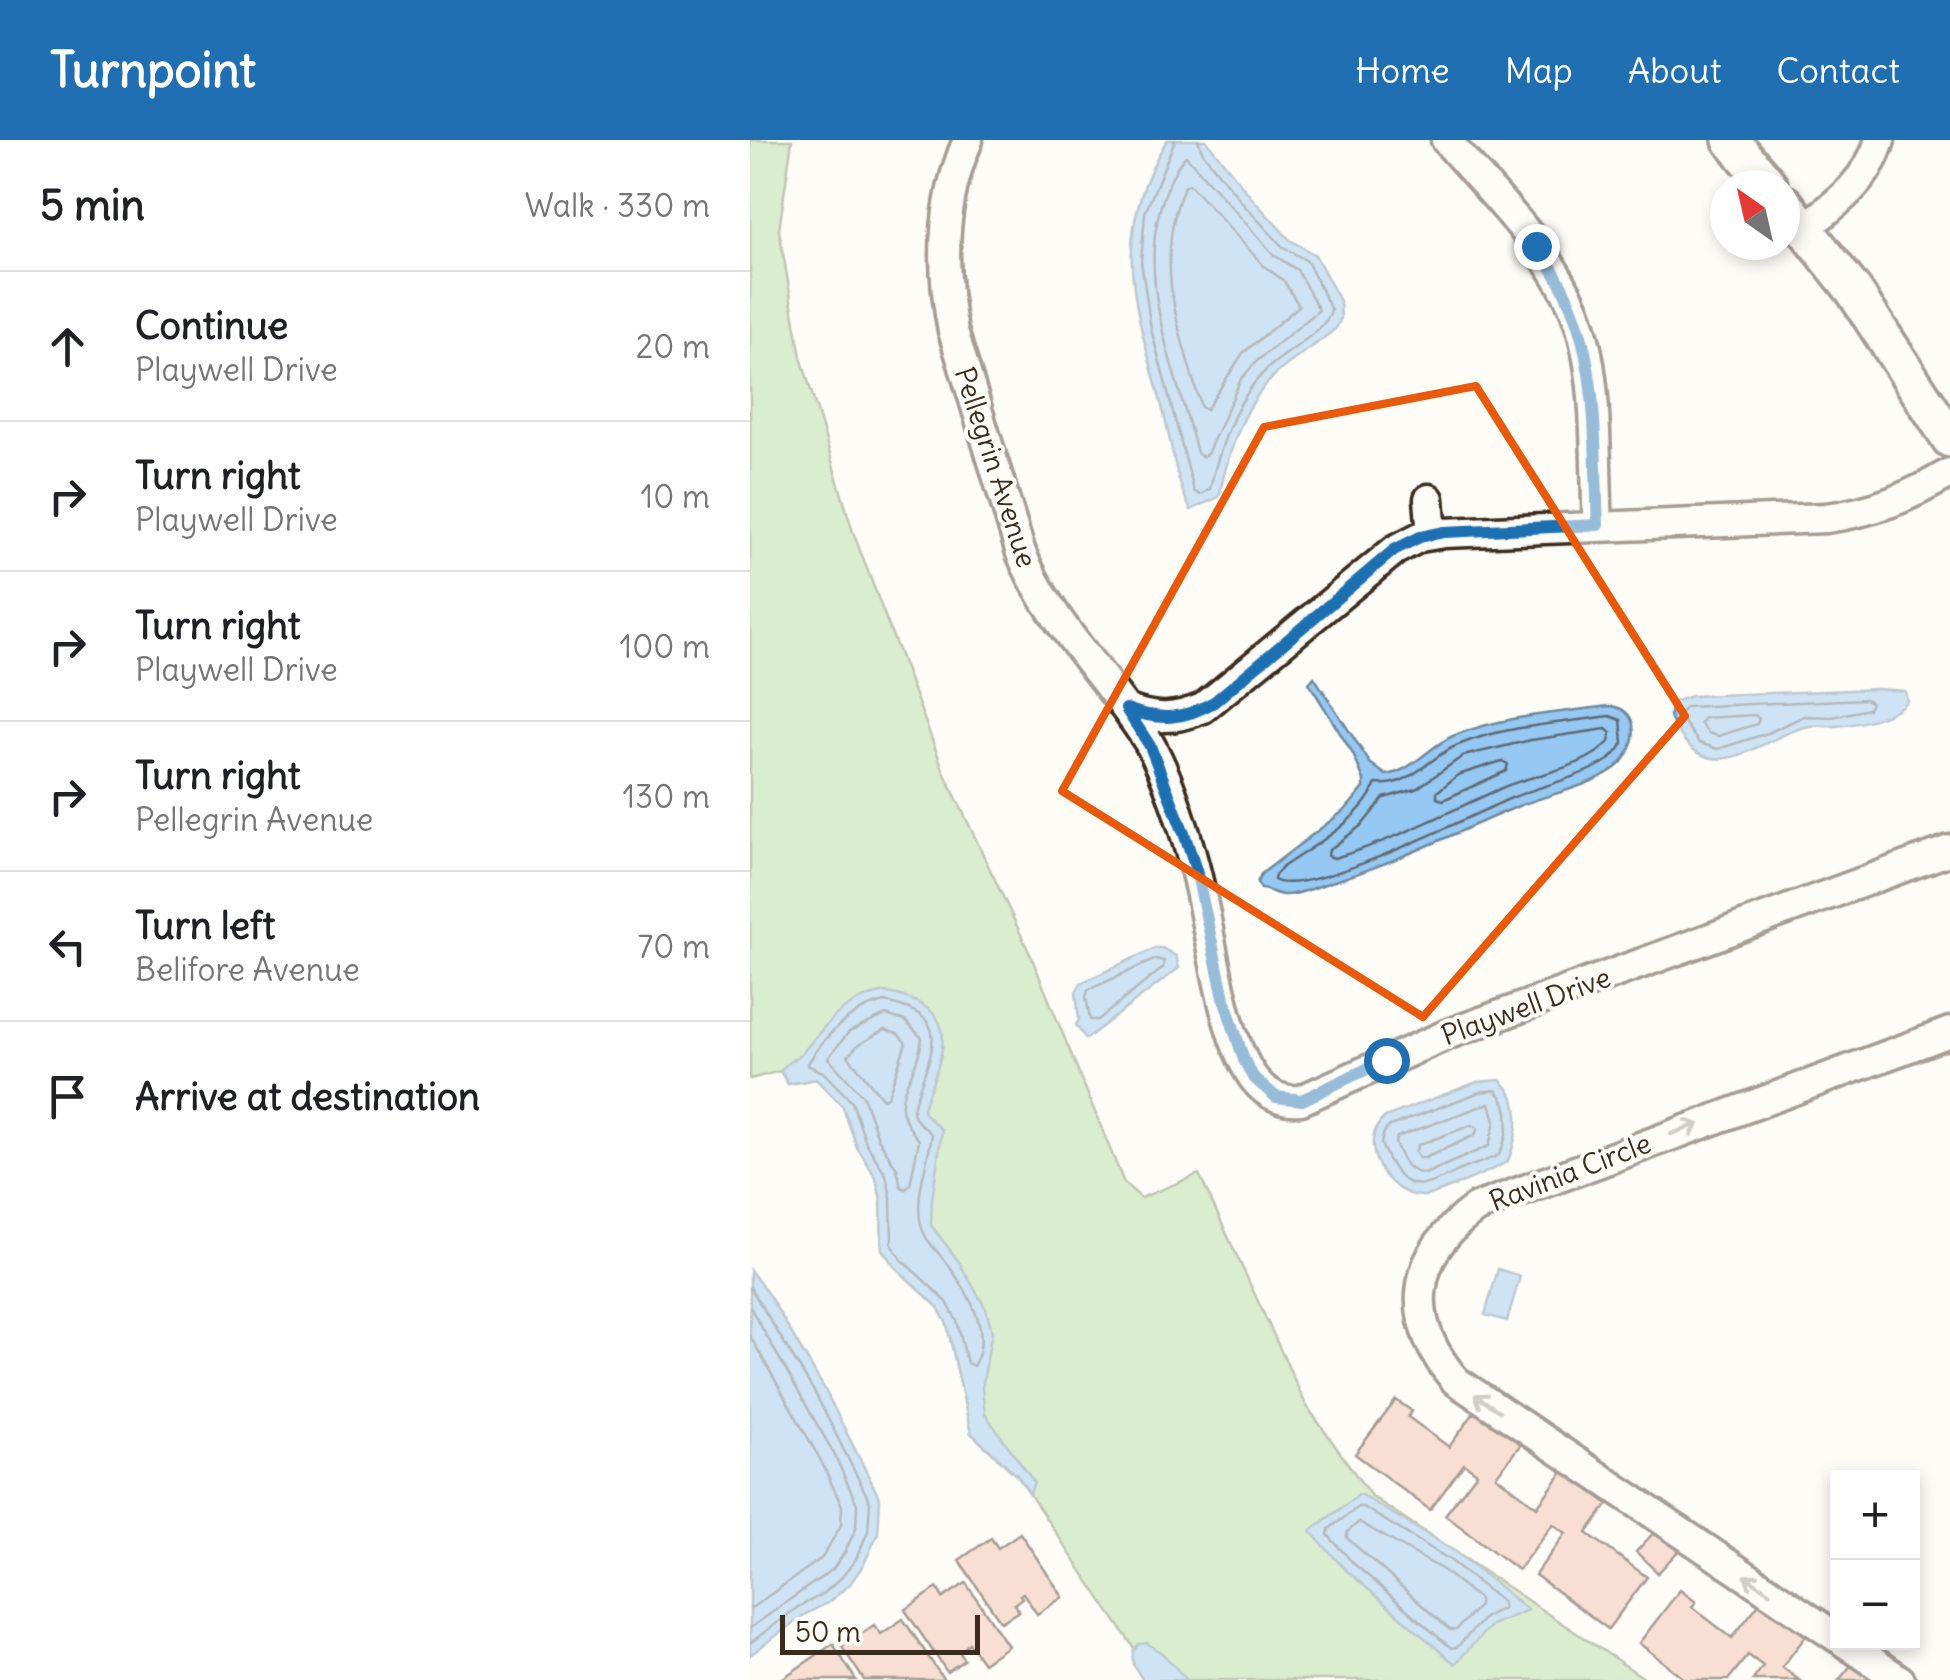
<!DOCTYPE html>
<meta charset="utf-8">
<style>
body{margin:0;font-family:Delius,sans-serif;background:#f2f2f2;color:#202124}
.controls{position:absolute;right:30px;bottom:30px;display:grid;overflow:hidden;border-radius:0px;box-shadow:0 5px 15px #0003}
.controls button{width:90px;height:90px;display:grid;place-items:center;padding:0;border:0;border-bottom:2px solid #e0e0e0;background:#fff;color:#202124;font:50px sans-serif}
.compass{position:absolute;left:960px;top:30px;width:90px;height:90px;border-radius:50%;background:#fff;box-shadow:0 5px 15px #0003;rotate:326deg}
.scale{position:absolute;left:30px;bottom:25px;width:200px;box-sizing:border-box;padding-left:10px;border:5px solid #3b2a1e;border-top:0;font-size:28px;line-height:35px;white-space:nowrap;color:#3b2a1e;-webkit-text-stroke:8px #fdfcf7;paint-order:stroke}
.stop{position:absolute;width:30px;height:30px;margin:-22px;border:8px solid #1f6fb2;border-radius:50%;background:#fff}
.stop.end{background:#1f6fb2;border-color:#fff;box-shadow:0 2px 10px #0008}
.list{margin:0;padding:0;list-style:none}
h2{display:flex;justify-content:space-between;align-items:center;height:130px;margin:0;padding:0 40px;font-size:42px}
h2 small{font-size:32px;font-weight:400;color:#757577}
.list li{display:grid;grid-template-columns:65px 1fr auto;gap:30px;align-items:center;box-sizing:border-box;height:150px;padding:0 40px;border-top:2px solid #e0e0e0}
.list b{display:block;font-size:38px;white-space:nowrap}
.list p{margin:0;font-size:32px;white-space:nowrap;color:#757577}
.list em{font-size:32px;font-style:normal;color:#757577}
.icon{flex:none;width:55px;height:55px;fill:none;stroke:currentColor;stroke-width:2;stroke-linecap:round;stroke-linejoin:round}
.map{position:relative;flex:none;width:1200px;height:1540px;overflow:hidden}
header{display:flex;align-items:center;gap:60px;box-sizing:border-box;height:140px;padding:0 50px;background:#1f6fb2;color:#fff}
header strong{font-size:48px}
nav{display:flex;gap:55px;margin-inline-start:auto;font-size:35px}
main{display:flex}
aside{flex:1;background:#fff}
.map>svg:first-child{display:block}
.green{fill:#afdd9d;stroke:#75845e;stroke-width:2.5}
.water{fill:#95c8f2;stroke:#71899d;stroke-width:2.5}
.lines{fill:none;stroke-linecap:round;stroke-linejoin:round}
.shore{stroke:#5f6973;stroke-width:2.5}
.building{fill:#f3bda6;stroke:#3b2a1e;stroke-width:2.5}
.minor-casing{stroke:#3b2a1e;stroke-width:35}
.tertiary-casing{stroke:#3b2a1e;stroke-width:42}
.minor{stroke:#fdfcf7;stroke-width:28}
.tertiary{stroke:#fdfcf7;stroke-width:35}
.oneway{stroke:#9c938a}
.route{stroke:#1f6fb2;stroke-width:12}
.marked{fill:none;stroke:#e8590c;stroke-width:8;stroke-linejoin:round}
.labels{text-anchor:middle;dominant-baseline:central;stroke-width:8;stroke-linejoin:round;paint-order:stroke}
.street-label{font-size:28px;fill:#3b2a1e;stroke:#fdfcf7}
</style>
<header>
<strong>Turnpoint</strong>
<nav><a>Home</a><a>Map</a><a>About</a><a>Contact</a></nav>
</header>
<main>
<aside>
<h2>5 min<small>Walk · 330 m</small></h2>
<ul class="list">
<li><svg class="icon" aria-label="ahead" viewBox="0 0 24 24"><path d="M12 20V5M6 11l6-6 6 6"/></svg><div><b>Continue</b><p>Playwell Drive</p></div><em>20 m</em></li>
<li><svg class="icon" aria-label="right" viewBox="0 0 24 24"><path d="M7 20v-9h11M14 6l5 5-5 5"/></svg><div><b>Turn right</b><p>Playwell Drive</p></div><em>10 m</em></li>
<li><svg class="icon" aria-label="right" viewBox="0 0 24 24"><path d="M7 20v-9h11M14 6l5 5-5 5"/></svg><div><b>Turn right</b><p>Playwell Drive</p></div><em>100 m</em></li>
<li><svg class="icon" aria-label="right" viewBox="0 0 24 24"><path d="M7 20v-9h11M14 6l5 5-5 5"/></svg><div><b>Turn right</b><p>Pellegrin Avenue</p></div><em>130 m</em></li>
<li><svg class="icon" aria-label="left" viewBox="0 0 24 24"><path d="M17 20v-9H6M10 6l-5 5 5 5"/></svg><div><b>Turn left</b><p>Belifore Avenue</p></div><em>70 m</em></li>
<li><svg class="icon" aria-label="arrive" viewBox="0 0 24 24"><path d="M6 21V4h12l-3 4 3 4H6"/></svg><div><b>Arrive at destination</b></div></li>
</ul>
</aside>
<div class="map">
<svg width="1200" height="1540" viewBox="0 0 1200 1540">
<rect width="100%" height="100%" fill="#fdfcf7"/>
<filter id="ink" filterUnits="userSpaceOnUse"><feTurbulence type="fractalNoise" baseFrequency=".01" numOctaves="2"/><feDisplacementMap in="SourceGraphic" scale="20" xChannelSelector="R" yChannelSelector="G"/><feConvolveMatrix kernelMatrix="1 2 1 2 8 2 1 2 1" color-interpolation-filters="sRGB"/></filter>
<g filter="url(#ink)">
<path class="green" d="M0,0H42L29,90L51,217L103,392L195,634L281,816L374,1043L391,1058L449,1034L556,1265L621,1356L897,1540H393L383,1524L384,1508L268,1337L221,1293L197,1184L188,1167L145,1127L132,1109L131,1059L126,1038L107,1007L93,967L66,939L38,944L30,931L0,939Z"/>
<path class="water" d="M417,0H456L501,57L540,100L565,115L590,161L591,178L587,187C568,205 544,217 524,236C493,265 477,317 469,357L441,370C426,343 422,305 414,274C387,171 356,99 417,0Z
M564,537L620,623L636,635C663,631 679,606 703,596C751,576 808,573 859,566C895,568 887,613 864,629C835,649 796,654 764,668C702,694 643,724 578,743C565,747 547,756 533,755C525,754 519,750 511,749L507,743L511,734L596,669L614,648V640L603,614L559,543Z
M1128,549L1155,551L1157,561C1141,578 1108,584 1086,586C1076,587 1065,584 1055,587C1013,597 967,647 931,596C922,583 916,577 923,562L941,556Z
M405,808H412L426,816L429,828L336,899L326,885L329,880L326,852L331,843Z
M135,852C217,869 194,910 173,968L174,973L192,990L182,1059L181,1085L209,1122L236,1169L242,1191L232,1248L235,1274L284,1342L280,1354L268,1336L221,1293L197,1184L188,1167L145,1127L132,1109L131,1059L126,1038L107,1007L93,967L66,939L38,944L31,931C36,921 46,920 54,911C79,881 93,860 135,852Z
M750,940C774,961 769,993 758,1021C748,1028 682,1057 672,1056C636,1055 605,1003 635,977L727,942Z
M748,1129L770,1136L757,1181L735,1175Z
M0,1130L20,1157L74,1248L130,1359L128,1393L114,1424L100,1444L79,1462L54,1475L0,1515Z
M610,1354L706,1412L778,1470L741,1485L705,1524L596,1430L560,1391Z
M397,1503L413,1514L437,1540H393C385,1528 376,1516 389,1504Z"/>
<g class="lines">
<path class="shore" d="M425,0L395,73L391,121L401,189L444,351L450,355L460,349C469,310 485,260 515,231C530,215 579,189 581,170L557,121L533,107L493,64L453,13L448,0
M436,16L524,115L547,130L569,170L507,221L491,239L457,314L452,317L447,313C426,230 381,133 417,49C422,37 427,24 436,16Z
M439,44L514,126L534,141L549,166L493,213L456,270L451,267C430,191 402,123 434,47Z
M1116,559L1121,563L1118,569L1082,577L1054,576L1018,593L968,609L949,603L929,575L936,567Z
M1005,575L1009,579L1007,584L968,596L958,593L950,583L954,578Z
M860,576L871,580L873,603C868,613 862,619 852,624C823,640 789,646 759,659C720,676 556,759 524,740L525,735L534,726C568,703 610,681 626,644C661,648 678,617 708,605C754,586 810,583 860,576Z
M856,589L861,593L859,602C835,629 786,633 754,647C697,672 644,701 584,718L578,716L579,710L612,685L634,658L666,649L713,616L781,600Z
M752,621L758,624L756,631L693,660L687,658V652L708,635Z
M406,819L414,821L413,828L348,880H340L336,857L338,850Z
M135,862C198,875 186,902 169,949C167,956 163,964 163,971C164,982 176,987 182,995C178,1022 163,1060 172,1088C176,1102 190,1114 199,1126C218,1152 244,1194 223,1226L217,1223L207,1181L197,1162L152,1120L142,1105L141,1057L136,1035L116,1003L102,962L73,932L57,925C74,896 100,869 135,862Z
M136,875L155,881L172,898C167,944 131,957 169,1000L160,1045L156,1049L151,1047L147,1029L128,998L113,956L78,918L99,892Z
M134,890L148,894L156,903L138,956L133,959L98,916L108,905Z
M746,950C763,967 759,994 749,1015C735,1022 718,1026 704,1033C662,1055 649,1046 631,1004L634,992L640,986L730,952Z
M740,963L745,981L739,1006L675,1034C656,1032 652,1019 645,1003L647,997Z
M722,985L728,988L725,995L675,1018H669L665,1012L668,1005Z
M0,1147L65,1253L120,1362L118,1391L106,1419L92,1437L73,1454L48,1467L0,1503
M0,1167L83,1312L107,1364L106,1388L95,1412L83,1429L0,1488
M0,1196L70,1319L92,1366L91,1385L72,1418L0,1469
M608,1367H613L700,1420L752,1462L753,1468L735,1477L707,1507L701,1508L603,1423L578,1395L579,1389Z
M609,1382L693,1430L729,1459V1466L706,1490H700L597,1398V1392Z"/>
</g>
<path class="building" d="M646,1260L662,1271L658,1277L699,1307L726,1270L771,1304L746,1336L787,1367L814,1330L858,1364L837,1393L897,1437L858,1489L785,1435L816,1393L803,1384L768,1430L695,1375L727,1333L714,1324L680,1370L605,1314Z
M906,1390L929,1410L908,1433L886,1412Z
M270,1393L313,1457L287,1474L273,1453L270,1455L272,1458L264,1464L269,1471L251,1482L209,1420L241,1398L248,1408Z
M216,1443L258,1506L233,1523L219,1503L210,1513L214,1520L197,1532L155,1470L187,1448L193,1458Z
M930,1450L946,1462L942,1467L982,1498L1011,1461L1056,1496L1032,1527L1049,1540H1003L1013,1526L998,1515L978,1540H936L889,1503Z
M153,1479L194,1540H114L92,1507L124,1485L131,1494Z
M83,1504L106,1540H30Z
M1103,1523L1124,1540H1089Z"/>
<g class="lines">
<defs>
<path id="minor" d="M218,0C191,62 190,126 203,191L271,413C301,485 357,536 398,601C418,635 435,691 445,729C460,784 471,897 505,940C517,955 533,962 551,960L696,895L1200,710
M696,0C741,53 798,106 825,171C850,233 844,319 848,385
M1055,88C1087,63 1118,41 1130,0
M679,359L682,395
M376,569C405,580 424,580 453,568L645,410L670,397L694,393L1076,378C1124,372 1159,357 1200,333
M1088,1498L706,1241C653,1180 660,1115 726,1068L1200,892
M1094,1502L1150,1540"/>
<path id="tertiary" d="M981,0L1019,45
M1035,64L1104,151L1200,299"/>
</defs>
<use href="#minor" class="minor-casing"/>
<use href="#tertiary" class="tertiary-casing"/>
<use href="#minor" class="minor"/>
<use href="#tertiary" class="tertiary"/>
</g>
<defs><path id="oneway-shaft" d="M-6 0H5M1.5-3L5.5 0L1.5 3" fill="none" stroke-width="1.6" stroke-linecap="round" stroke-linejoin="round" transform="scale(2.5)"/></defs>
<g class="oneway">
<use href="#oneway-shaft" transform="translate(935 989) rotate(-20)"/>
<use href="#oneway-shaft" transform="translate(737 1263) rotate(-146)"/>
<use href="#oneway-shaft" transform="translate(1007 1444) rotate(-146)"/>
</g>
</g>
<g class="lines" filter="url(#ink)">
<path class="route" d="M636,920L552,960L526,957L503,937L494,920L474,858L446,730L434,693L400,606L376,569C410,581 433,580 464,562L644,410L670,397L694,392L848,385C843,286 852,188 786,106"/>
</g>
<path d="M0 0H1200V1540H0ZM726,246L935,576L673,877L312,651L514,287Z" fill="#fdfcf7" fill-opacity=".55" fill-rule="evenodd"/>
<path class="marked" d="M726,246L935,576L673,877L312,651L514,287Z"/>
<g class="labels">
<g class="street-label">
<text transform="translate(246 327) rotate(72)">Pellegrin Avenue</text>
<text transform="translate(776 866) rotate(-20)">Playwell Drive</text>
<text transform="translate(820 1032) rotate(-21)">Ravinia Circle</text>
</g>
</g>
</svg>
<div class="controls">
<button>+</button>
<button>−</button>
</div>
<svg class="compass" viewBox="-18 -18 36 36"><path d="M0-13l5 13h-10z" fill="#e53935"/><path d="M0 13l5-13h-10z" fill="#757577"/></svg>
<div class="scale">50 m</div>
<div class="stop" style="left:636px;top:920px"></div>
<div class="stop end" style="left:786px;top:106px"></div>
</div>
</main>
